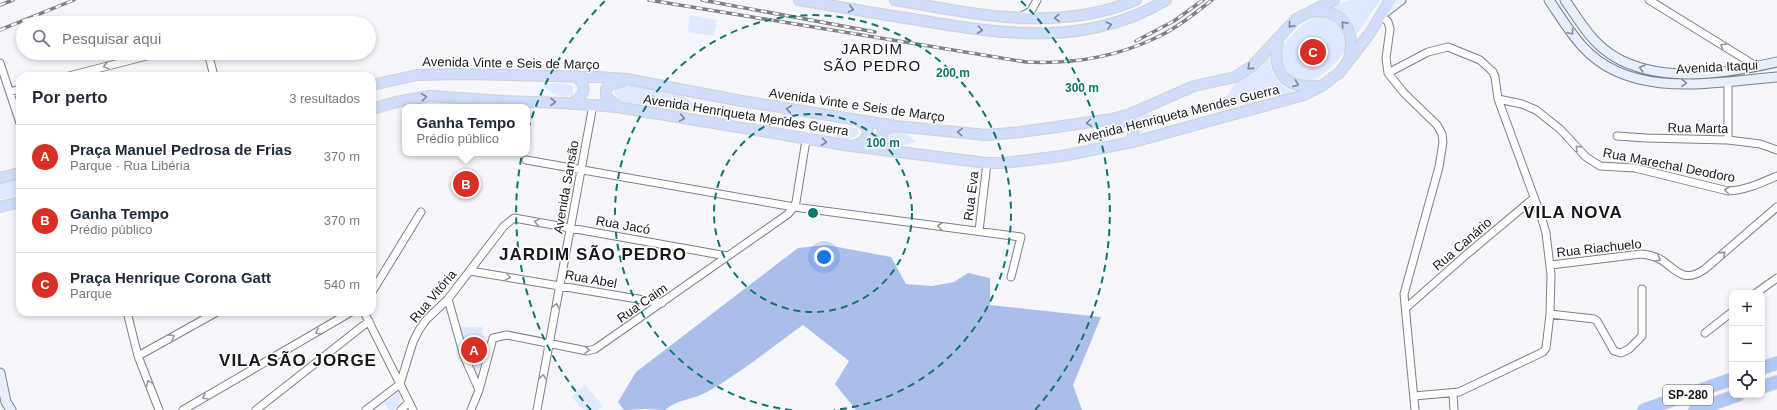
<!DOCTYPE html>
<html lang="pt">
<meta charset="utf-8">
<style>
body{margin:0;font-family:Helvetica,sans-serif;background:#f2f2f3;color:#1f2937}
.controls{position:absolute;right:12px;bottom:12px;display:grid;overflow:hidden;border-radius:8px;box-shadow:0 2px 6px #0003}
.controls button{width:36px;height:36px;display:grid;place-items:center;padding:0;border:0;border-bottom:1px solid #e0e1e3;background:#fff;color:#1f2937;font:20px sans-serif}
.you{position:absolute;left:824px;top:257px;width:14px;height:14px;margin:-10px;border:3px solid #fff;border-radius:50%;background:#1a73e8;box-shadow:0 0 0 6px #1a73e833}
.badge{display:grid;place-items:center;width:26px;height:26px;border-radius:50%;background:#d93025;color:#fff;font-size:13px;font-weight:700}
.pin{position:absolute;translate:-50% -50%;border:2px solid #fff;box-shadow:0 1px 4px #0006}
.popup{position:absolute;left:402px;top:104px;width:128px;height:52px;box-sizing:border-box;display:grid;place-content:center;border-radius:8px;background:#fff;filter:drop-shadow(0 1px 3px #0005);font-size:13px;white-space:nowrap;color:#747a83}
.popup b{font-size:15px;color:#1f2937}
.popup::after{content:'';position:absolute;left:50%;top:100%;margin-left:-8px;border:8px solid transparent;border-top-color:#fff}
.list{margin:0;padding:0;list-style:none}
h2{display:flex;justify-content:space-between;align-items:center;height:52px;margin:0;padding:0 16px;font-size:17px}
h2 small{font-size:13px;font-weight:400;color:#747a83}
.list li{display:grid;grid-template-columns:26px 1fr auto;gap:12px;align-items:center;box-sizing:border-box;height:64px;padding:0 16px;border-top:1px solid #e0e1e3}
.list b{display:block;font-size:15px;white-space:nowrap}
.list p{margin:0;font-size:13px;white-space:nowrap;color:#747a83}
.list em{font-size:13px;font-style:normal;color:#747a83}
.icon{flex:none;width:22px;height:22px;fill:none;stroke:currentColor;stroke-width:2;stroke-linecap:round;stroke-linejoin:round}
.map{position:relative;flex:none;width:1777px;height:410px;overflow:hidden}
.search{position:absolute;background:#fff;box-shadow:0 2px 6px #0003;left:16px;top:16px;width:360px;height:44px;display:flex;align-items:center;gap:10px;box-sizing:border-box;padding:0 14px;border-radius:22px;color:#747a83;font-size:15px}
.panel{position:absolute;background:#fff;box-shadow:0 2px 6px #0003;left:16px;top:72px;width:360px;height:244px;border-radius:12px}
.map>svg:first-child{display:block}
.green{fill:#dee8fe}
.forest{fill:#abbeea}
.lines{fill:none;stroke-linecap:round;stroke-linejoin:round}
.street-casing{stroke:#7e8084;stroke-width:9}
.secondary-casing{stroke:#7e8084;stroke-width:11}
.primary-casing{stroke:#d0d1d1;stroke-width:12}
.highway-casing{stroke:#d0d1d1;stroke-width:14}
.street{stroke:#fff;stroke-width:7}
.secondary{stroke:#e7eefd;stroke-width:9}
.primary{stroke:#d0ddfb;stroke-width:10}
.highway{stroke:#b0c7f9;stroke-width:12}
.rail-casing{stroke:#7f8084;stroke-width:3.5}
.rail{stroke:#fff;stroke-width:2;stroke-dasharray:6;stroke-linecap:butt}
.oneway{stroke:#7c8495}
.oneway2{stroke:#898d96}
.oneway3{stroke:#969798}
.ring{fill:none;stroke:#0f766e;stroke-width:2;stroke-dasharray:7 5}
.labels{text-anchor:middle;dominant-baseline:central;stroke-width:3;stroke-linejoin:round;paint-order:stroke}
.shield{fill:#fff;stroke:#5c5d5e;stroke-width:1}
.shield-label{font-size:12px;font-weight:bold;fill:#161719}
.street-label{font-size:13px;fill:#161719;stroke:#fff}
.quarter-label{font-size:15px;letter-spacing:1px;fill:#161719;stroke:#fff}
.district-label{font-size:17px;font-weight:bold;letter-spacing:1px;fill:#161719;stroke:#fff}
.centre{fill:#0f766e;stroke:#fff;stroke-width:2}
.ring-label{font-size:12px;text-anchor:middle;font-weight:bold;fill:#0f766e;stroke:#fff;stroke-width:3;stroke-linejoin:round;paint-order:stroke}
</style>
<div class="map">
<svg width="1777" height="410" viewBox="0 0 1777 410">
<rect width="100%" height="100%" fill="#f4f6fb"/>
<path class="green" d="M1350,0H1380L1357,34C1351,20 1344,13 1331,7Z
M690,15L717,20L714,36L688,32Z
M1325,16C1343,21 1345,28 1349,45C1337,62 1316,91 1293,78C1282,71 1282,59 1281,47C1295,33 1304,18 1325,16Z
M1269,55C1270,73 1276,83 1292,92L1281,95L1269,92L1154,123L1138,135L1137,133V125L1132,118L1147,113L1164,115L1226,97L1237,81L1250,74Z
M554,83C562,83 567,83 573,87V95C558,99 555,95 543,86Z
M623,85L682,94L698,108L682,112L619,101L613,91Z
M840,126L857,128L859,132L857,136C846,141 838,139 829,131Z
M895,131C905,132 910,135 916,142L899,146L884,141L885,134Z
M20,178V195L0,200V183Z
M457,327H483L482,336L485,345L477,378Z
M585,385L603,406L598,410H584L571,397Z
M399,392C401,400 400,405 394,410H389L384,403Z"/>
<path class="forest" d="M827,245L891,257L906,284L932,286L954,282L968,273L990,278V305L1101,317L1073,385L1082,410H856L835,384L849,361L803,325C772,347 741,373 707,392C693,400 677,399 665,410L645,409L624,410L618,402L636,372L798,248Z"/>
<g class="lines">
<defs>
<path id="street" d="M1649,0L1756,66
M1022,16L1031,11L1037,0
M1382,16L1388,22L1390,29L1386,58L1388,73L1404,93L1437,125L1442,134L1443,142L1439,167L1404,294L1415,410
M208,53L214,76
M0,63L20,123
M1388,73L1428,52L1448,47L1480,60L1493,72L1495,77L1498,99L1541,216L1546,233L1551,275L1550,314L1546,348L1543,352L1459,392L1414,396
M69,76L158,53
M10,92L20,89
M1498,99L1522,104L1536,110L1560,129L1586,157L1600,166L1635,168L1728,191C1746,190 1761,183 1777,176
M1617,136L1646,138L1728,140L1760,144L1777,150
M1728,140V82
M526,160L794,207L1021,237L1011,277
M979,231L987,163
M1551,265L1641,254C1649,255 1656,256 1663,261C1678,272 1685,283 1705,269L1777,207
M470,271L662,303
M372,292L421,212
M1756,293L1777,278
M448,299L464,356L479,390
M1406,308L1466,255L1534,198
M127,312L138,356L159,410
M364,312L413,410
M1550,314L1594,319L1597,321L1614,351L1621,353L1629,349L1642,336V289
M1705,333L1732,312
M138,356L217,312
M1453,394L1454,410
M183,410L351,312
M256,410L369,321
M366,410L400,384L413,342L419,330L426,320L448,299L504,226L514,218L727,256
M401,410L409,402
M471,410L479,390L493,338L507,335L587,351L595,349L788,214L794,207L796,202L806,140
M537,410L593,105"/>
<path id="secondary" d="M1549,0C1560,16 1570,33 1583,47C1631,100 1714,82 1777,77
M1565,0C1574,13 1583,28 1594,40C1638,88 1720,75 1777,62
M1384,13L1401,0
M0,373L6,402L11,410"/>
<path id="primary" d="M799,0C839,7 879,14 919,20C1004,35 1088,47 1166,0
M895,0C974,14 1058,33 1136,0
M1311,12C1341,7 1357,31 1349,58
M1278,40C1271,73 1285,89 1318,86
M372,85L417,75L463,74L598,77L627,79L736,100L895,126L986,135L1021,132L1112,119L1130,114L1194,86L1235,77L1252,66L1296,19L1334,0
M571,104C587,94 588,86 574,75
M617,107L606,96V89L609,85L623,81
M372,109L396,102L430,96L503,101L563,103L617,107L851,146L987,163H1003L1062,156L1137,141L1304,95L1322,86L1340,72L1370,33L1390,0
M1115,119L1131,123L1133,134L1131,142
M853,146L862,143L868,134L867,126L857,120
M889,150L881,141C880,130 886,128 895,126
M0,178L20,173
M0,207L20,202"/>
<path id="highway" d="M1762,368L1777,363
M1762,387L1777,382
M1644,410L1732,379
M1695,410L1738,395"/>
</defs>
<use href="#street" class="street-casing"/>
<use href="#secondary" class="secondary-casing"/>
<use href="#primary" class="primary-casing"/>
<use href="#highway" class="highway-casing"/>
<use href="#street" class="street"/>
<use href="#secondary" class="secondary"/>
<use href="#primary" class="primary"/>
<use href="#highway" class="highway"/>
<defs>
<path id="rail" d="M649,0L1026,62C1068,64 1112,58 1151,40C1173,31 1193,15 1212,0
M702,0L875,32
M0,5L13,0
M0,30L74,0
M1136,41L1174,21L1203,0"/>
</defs>
<use href="#rail" class="rail-casing"/>
<use href="#rail" class="rail"/>
</g>
<defs><path id="oneway-chevron" d="M-2-3.5L2.5 0L-2 3.5" fill="none" stroke-width="1.6" stroke-linecap="round" stroke-linejoin="round"/></defs>
<g class="oneway">
<use href="#oneway-chevron" transform="translate(851 9) rotate(10)"/>
<use href="#oneway-chevron" transform="translate(1057 18) rotate(177)"/>
<use href="#oneway-chevron" transform="translate(1344 24) rotate(-132)"/>
<use href="#oneway-chevron" transform="translate(1109 25) rotate(-14)"/>
<use href="#oneway-chevron" transform="translate(1291 25) rotate(131)"/>
<use href="#oneway-chevron" transform="translate(980 30) rotate(8)"/>
<use href="#oneway-chevron" transform="translate(1250 67) rotate(140)"/>
<use href="#oneway-chevron" transform="translate(1296 84) rotate(21)"/>
<use href="#oneway-chevron" transform="translate(424 97) rotate(-8)"/>
<use href="#oneway-chevron" transform="translate(553 102) rotate(1)"/>
<use href="#oneway-chevron" transform="translate(789 109) rotate(-171)"/>
<use href="#oneway-chevron" transform="translate(682 118) rotate(10)"/>
<use href="#oneway-chevron" transform="translate(1089 123) rotate(171)"/>
<use href="#oneway-chevron" transform="translate(960 132) rotate(-176)"/>
<use href="#oneway-chevron" transform="translate(824 142) rotate(8)"/>
</g>
<g class="oneway2">
<use href="#oneway-chevron" transform="translate(1571 32) rotate(53)"/>
<use href="#oneway-chevron" transform="translate(1642 68) rotate(-164)"/>
<use href="#oneway-chevron" transform="translate(1684 83) rotate(1)"/>
</g>
<g class="oneway3">
<use href="#oneway-chevron" transform="translate(1723 46) rotate(-148)"/>
<use href="#oneway-chevron" transform="translate(106 66) rotate(165)"/>
<use href="#oneway-chevron" transform="translate(1578 148) rotate(-134)"/>
<use href="#oneway-chevron" transform="translate(1727 190) rotate(-173)"/>
<use href="#oneway-chevron" transform="translate(537 222) rotate(-170)"/>
<use href="#oneway-chevron" transform="translate(940 226) rotate(-173)"/>
<use href="#oneway-chevron" transform="translate(1723 254) rotate(-40)"/>
<use href="#oneway-chevron" transform="translate(1658 259) rotate(28)"/>
<use href="#oneway-chevron" transform="translate(508 277) rotate(10)"/>
<use href="#oneway-chevron" transform="translate(556 306) rotate(-78)"/>
<use href="#oneway-chevron" transform="translate(318 332) rotate(150)"/>
<use href="#oneway-chevron" transform="translate(172 337) rotate(-29)"/>
<use href="#oneway-chevron" transform="translate(587 350) rotate(1)"/>
<use href="#oneway-chevron" transform="translate(543 377) rotate(-81)"/>
<use href="#oneway-chevron" transform="translate(149 383) rotate(-112)"/>
<use href="#oneway-chevron" transform="translate(205 397) rotate(150)"/>
</g>
<g class="ring">
<circle cx="813" cy="213" r="99"/>
<path d="M792 410A198 198 0 1 1 834 410"/>
<path d="M591 410A297 297 0 0 1 605 1M1021 1A297 297 0 0 1 1035 410"/>
</g>
<g class="labels">
<rect class="shield" x="1663" y="385" width="50" height="20" rx="3"/>
<g class="shield-label">
<text x="1688" y="395">SP-280</text>
</g>
<g class="street-label">
<text transform="translate(511 63) rotate(1)">Avenida Vinte e Seis de Março</text>
<text transform="translate(1717 67) rotate(-3)">Avenida Itaqui</text>
<text transform="translate(857 105) rotate(8)">Avenida Vinte e Seis de Março</text>
<text transform="translate(1178 114) rotate(-14)">Avenida Henriqueta Mendes Guerra</text>
<text transform="translate(746 115) rotate(9)">Avenida Henriqueta Mendes Guerra</text>
<text transform="translate(1698 128) rotate(1)">Rua Marta</text>
<text transform="translate(1669 165) rotate(11)">Rua Marechal Deodoro</text>
<text transform="translate(566 187) rotate(-80)">Avenida Sansão</text>
<text transform="translate(971 196) rotate(-83)">Rua Eva</text>
<text transform="translate(623 225) rotate(10)">Rua Jacó</text>
<text transform="translate(1462 244) rotate(-41)">Rua Canário</text>
<text transform="translate(1599 248) rotate(-6)">Rua Riachuelo</text>
<text transform="translate(591 279) rotate(10)">Rua Abel</text>
<text transform="translate(433 296) rotate(-50)">Rua Vitória</text>
<text transform="translate(642 303) rotate(-35)">Rua Caim</text>
</g>
<g class="quarter-label">
<text x="872" y="48">JARDIM<tspan x="872" dy="17">SÃO PEDRO</tspan></text>
</g>
<g class="district-label">
<text x="1573" y="212">VILA NOVA</text>
<text x="593" y="254">JARDIM SÃO PEDRO</text>
<text x="298" y="360">VILA SÃO JORGE</text>
</g>
</g>
<circle cx="813" cy="213" r="6" class="centre"/>
<g class="ring-label">
<text x="953" y="77">200 m</text>
<text x="1082" y="92">300 m</text>
<text x="883" y="147">100 m</text>
</g>
</svg>
<div class="controls">
<button>+</button>
<button>−</button>
<button><svg class="icon" aria-label="locate" viewBox="0 0 24 24"><circle cx="12" cy="12" r="6"/><path d="M12 2v4M12 18v4M2 12h4M18 12h4"/></svg></button>
</div>
<div class="you"></div>
<div class="pin badge" style="left:474px;top:350px">A</div>
<div class="pin badge" style="left:466px;top:184px">B</div>
<div class="popup"><b>Ganha Tempo</b>Prédio público</div>
<div class="pin badge" style="left:1313px;top:52px">C</div>
<div class="search"><svg class="icon" aria-label="search" viewBox="0 0 24 24"><circle cx="10" cy="10" r="6"/><path d="M15 15l6 6"/></svg>Pesquisar aqui</div>
<section class="panel">
<h2>Por perto<small>3 resultados</small></h2>
<ul class="list">
<li><span class="badge">A</span><div><b>Praça Manuel Pedrosa de Frias</b><p>Parque · Rua Libéria</p></div><em>370 m</em></li>
<li><span class="badge">B</span><div><b>Ganha Tempo</b><p>Prédio público</p></div><em>370 m</em></li>
<li><span class="badge">C</span><div><b>Praça Henrique Corona Gatt</b><p>Parque</p></div><em>540 m</em></li>
</ul>
</section>
</div>
